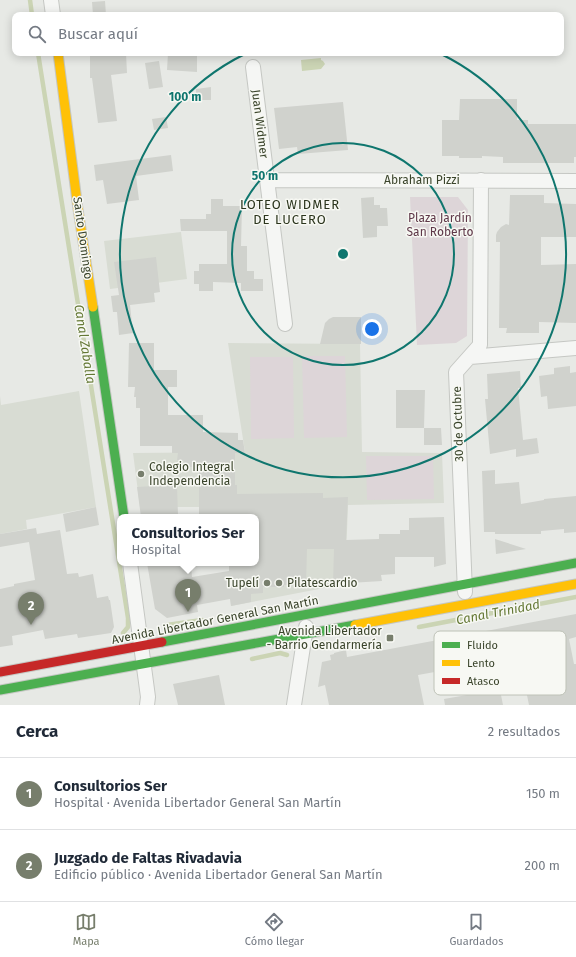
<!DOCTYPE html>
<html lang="es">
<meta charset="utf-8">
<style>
body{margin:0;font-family:"Fira Sans",sans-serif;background:#f2f2f3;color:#1f2937}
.you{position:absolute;left:372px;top:329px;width:14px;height:14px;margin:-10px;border:3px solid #fff;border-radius:50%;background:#1a73e8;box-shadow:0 0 0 6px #1a73e833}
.badge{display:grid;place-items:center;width:26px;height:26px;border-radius:50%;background:#777e6c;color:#fff;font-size:13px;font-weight:700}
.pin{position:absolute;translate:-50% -33px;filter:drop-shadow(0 1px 2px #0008)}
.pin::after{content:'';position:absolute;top:21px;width:14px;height:12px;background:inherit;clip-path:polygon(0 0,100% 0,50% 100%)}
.popup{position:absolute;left:117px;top:514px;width:142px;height:52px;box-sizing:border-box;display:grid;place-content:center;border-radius:8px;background:#fff;filter:drop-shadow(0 1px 3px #0005);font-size:13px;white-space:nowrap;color:#747a83}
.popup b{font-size:15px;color:#1f2937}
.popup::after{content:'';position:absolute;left:50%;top:100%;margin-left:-8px;border:8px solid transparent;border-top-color:#fff}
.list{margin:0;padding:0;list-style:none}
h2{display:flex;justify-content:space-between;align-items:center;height:52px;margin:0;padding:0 16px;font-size:17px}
h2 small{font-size:13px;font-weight:400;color:#747a83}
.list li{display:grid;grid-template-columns:26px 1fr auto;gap:12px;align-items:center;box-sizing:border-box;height:72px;padding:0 16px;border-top:1px solid #e0e1e3}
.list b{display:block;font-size:15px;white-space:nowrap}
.list p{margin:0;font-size:13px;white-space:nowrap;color:#747a83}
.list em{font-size:13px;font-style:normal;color:#747a83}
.icon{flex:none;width:22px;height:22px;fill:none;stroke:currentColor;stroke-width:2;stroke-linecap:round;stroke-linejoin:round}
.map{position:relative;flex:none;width:576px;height:705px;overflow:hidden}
.search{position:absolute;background:#fff;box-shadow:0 2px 10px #0003;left:12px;right:12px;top:12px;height:44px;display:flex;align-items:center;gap:10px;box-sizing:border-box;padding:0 14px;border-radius:8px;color:#747a83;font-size:15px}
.sheet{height:196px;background:#fff}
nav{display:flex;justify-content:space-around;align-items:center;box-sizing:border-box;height:56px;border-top:1px solid #e0e1e3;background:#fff;font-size:11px;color:#747a83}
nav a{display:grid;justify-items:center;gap:2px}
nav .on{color:#777e6c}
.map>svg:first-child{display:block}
.built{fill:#d8dcd3}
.green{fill:#ddd5d8}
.water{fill:#cbd4b4}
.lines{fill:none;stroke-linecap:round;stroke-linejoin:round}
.stream{stroke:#cbd4b4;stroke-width:4.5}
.building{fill:#d0d2cd}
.street-casing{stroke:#c5c7c3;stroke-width:16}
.fast-casing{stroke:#c5c7c3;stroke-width:11}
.slow-casing{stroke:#c5c7c3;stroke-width:11}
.jam-casing{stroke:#c5c7c3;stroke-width:11}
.street{stroke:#f5f6f4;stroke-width:14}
.fast{stroke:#4caf50;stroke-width:9}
.slow{stroke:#ffc107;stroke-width:9}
.jam{stroke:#c62828;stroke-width:9}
.ring{fill:none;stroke:#0f766e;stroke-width:2}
.poi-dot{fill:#777e6c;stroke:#f7f8f3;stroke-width:1.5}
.labels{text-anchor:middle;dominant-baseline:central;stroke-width:3;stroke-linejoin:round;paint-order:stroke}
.street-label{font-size:12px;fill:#3a442b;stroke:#f7f8f3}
.park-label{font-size:12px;fill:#5f3849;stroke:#f7f8f3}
.poi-label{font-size:12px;fill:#3a442b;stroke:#f7f8f3;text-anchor:start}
.neighbourhood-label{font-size:13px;letter-spacing:1px;fill:#2b351d;stroke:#f7f8f3}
.water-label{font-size:13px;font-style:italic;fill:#647835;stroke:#f7f8f3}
.key{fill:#f7f8f3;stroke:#bec2b7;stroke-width:1}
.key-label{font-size:11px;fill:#3a442b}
.centre{fill:#0f766e;stroke:#f7f8f3;stroke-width:2}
.ring-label{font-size:12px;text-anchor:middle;font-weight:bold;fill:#0f766e;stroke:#f7f8f3;stroke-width:3;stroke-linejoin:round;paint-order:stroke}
</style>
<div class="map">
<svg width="576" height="705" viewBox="0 0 576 705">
<rect width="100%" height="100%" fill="#e7e9e5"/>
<path class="built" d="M181,232L187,279L110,289L104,241Z
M228,343L360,344L362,452L442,453L444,503L348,505L345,584L231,606L229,563H256V517H227L226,507H140L133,453L245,452Z
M79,391L96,507L26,520L27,529L0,534V396L1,405Z"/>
<path class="green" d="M410,197H458L468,210L467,336L456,343L417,345Z
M302,356H345L347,437L304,438Z
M250,357H293L294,438L251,439Z
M366,456H433L434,499L367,500Z"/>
<path class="water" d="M321,58V60L323,61L325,64L321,69L302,71L301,60Z"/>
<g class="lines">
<path class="stream" d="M30,0L32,15
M38,53L128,618V627L123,633
M167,625L202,620
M419,627L576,597
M252,659L280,653L287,655"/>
</g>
<path class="building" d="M105,1L106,15H93L92,2Z
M90,53H126L127,73L111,75L117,121L98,123L92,78H90Z
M168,53H197V72L167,70Z
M159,61L163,87L149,89L145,63Z
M211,87V100H196V89Z
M460,99H517V120H528V124H576V157H574V163H503V157L482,156V158H459V156H442V120H459Z
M343,102L348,150L298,154L297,147L279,149L274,108Z
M166,117L168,128L154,130L152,119Z
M171,155L173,171L136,176L139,200L107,204L103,180L96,181L94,165Z
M510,195H544V203L576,204V237H541V265L576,264V323L539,322V333H506L507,328H499L500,242H496V235L497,232L501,227L506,224L509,225Z
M374,197V205H380V208H387L388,226H377V237L363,238L361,198Z
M211,199H223V206H242L241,246H247V271H254V279H263V291H241V283L213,282V291H199V284H194V271H199V264H227V231H181L180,219H206V214H211Z
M156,257L160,292L154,293L155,302L130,305L133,333L119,335L117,312H113L111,296L119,295L114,262Z
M333,317H361V344H320L325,323L329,319Z
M129,343H154V370H177V387H168V415H203V432L238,433V440H243L245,453H235V485H237V494L323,493V498L348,497L346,540L379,539V534H400V530H409V518L444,517L446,564L434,567V557H395V574L381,575L382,581L333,584L334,549H307L306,585H284V587H263V593L251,594V602L231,606L230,599L197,605L198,612L167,618L155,609L147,563H173V565L180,564V566H191L192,577L229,571V563H256V517L199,515V467H184V461L177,460L178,453H172V446H140V408H136V397H134L135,387H128Z
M570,366V373L576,372V406L548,409L547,396L541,397L539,376L554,374V368Z
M520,371L521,388H518L523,440L537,438L539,453L516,457V449L490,454L485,399H488L487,374Z
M396,390H425L424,428H441L442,445H424V428H396Z
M495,470V484L519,482L521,504L544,500V499L576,496V532L564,533V529L541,531V534H495V532H484L482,471Z
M154,486H177L178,515H171L172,517H141L137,487Z
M96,507L99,525L66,532L63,514Z
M36,528L37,534L60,530L67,574L78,573L79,577L93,574L97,598L108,596L109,600H110L114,627L111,633L78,638L77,634L45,639L43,630L12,636L13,645L0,647V589L14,586V584L35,580L29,542L0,547V534Z
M495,539L526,549L496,554Z
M576,614V637L569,639L574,664H576V705H529L519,656L484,663L488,686L499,685L503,705H445L444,699L467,695L463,675L457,668L418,675L424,705H329L325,685L318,687L322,662L331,660L330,655L334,654V653L346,650L347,657Z
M219,675L225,705H178L173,684Z"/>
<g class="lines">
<defs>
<path id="street" d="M51,0L53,15
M253,67L285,324
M267,180L576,181
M470,357L576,348
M130,563L148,697L147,705
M465,592L456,372L480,345L481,180
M294,705L306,627"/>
<path id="fast" d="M93,307L124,517
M162,642L576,563
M0,690L355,625"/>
<path id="slow" d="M58,53L78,209L93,307
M355,625L576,584"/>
<path id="jam" d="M0,672L162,642"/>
</defs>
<use href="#street" class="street-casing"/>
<use href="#fast" class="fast-casing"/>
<use href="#slow" class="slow-casing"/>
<use href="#jam" class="jam-casing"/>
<use href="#street" class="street"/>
<use href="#fast" class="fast"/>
<use href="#slow" class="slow"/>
<use href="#jam" class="jam"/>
</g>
<g class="ring">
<circle cx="343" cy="254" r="111"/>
<path d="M441 54A223 223 0 1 1 245 54"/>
</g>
<g class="poi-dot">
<circle cx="141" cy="474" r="4"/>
<circle cx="267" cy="583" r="4"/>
<circle cx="279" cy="583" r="4"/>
<rect x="386" y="634" width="8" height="8" rx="2"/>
</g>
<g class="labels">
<g class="street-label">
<text transform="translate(260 124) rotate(83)">Juan Widmer</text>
<text x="422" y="180">Abraham Pizzi</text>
<text transform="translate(83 238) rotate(82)">Santo Domingo</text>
<text transform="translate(458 424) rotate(-92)">30 de Octubre</text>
<text transform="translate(215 620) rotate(-11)">Avenida Libertador General San Martín</text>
</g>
<g class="park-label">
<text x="440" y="218">Plaza Jardín<tspan x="440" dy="14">San Roberto</tspan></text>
</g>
<g class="poi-label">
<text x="149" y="467">Colegio Integral<tspan x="149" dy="14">Independencia</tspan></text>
<text x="259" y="583" text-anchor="end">Tupelí</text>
<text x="287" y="583">Pilatescardio</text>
<text x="382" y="631" text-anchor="end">Avenida Libertador<tspan x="382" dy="14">- Barrio Gendarmería</tspan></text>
</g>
<g class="neighbourhood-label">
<text x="290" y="204">LOTEO WIDMER<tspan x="290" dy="15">DE LUCERO</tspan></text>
</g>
<g class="water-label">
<text transform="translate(85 344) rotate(81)">Canal Zaballa</text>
<text transform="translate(498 612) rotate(-11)">Canal Trinidad</text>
</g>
</g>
<rect x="434" y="631" width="132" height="64" rx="6" class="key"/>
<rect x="442" y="642" width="18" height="6" fill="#4caf50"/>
<rect x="442" y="660" width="18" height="6" fill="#ffc107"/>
<rect x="442" y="678" width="18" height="6" fill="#c62828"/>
<g class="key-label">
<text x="467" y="649">Fluido</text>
<text x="467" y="667">Lento</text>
<text x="467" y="685">Atasco</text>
</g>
<circle cx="343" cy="254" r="6" class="centre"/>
<g class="ring-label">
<text x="185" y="101">100 m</text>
<text x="265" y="180">50 m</text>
</g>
</svg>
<div class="you"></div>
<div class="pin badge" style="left:188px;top:612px">1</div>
<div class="popup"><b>Consultorios Ser</b>Hospital</div>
<div class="pin badge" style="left:31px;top:625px">2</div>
<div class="search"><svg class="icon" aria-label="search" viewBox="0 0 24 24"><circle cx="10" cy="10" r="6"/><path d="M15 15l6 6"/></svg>Buscar aquí</div>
</div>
<section class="sheet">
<h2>Cerca<small>2 resultados</small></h2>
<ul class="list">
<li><span class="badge">1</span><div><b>Consultorios Ser</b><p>Hospital · Avenida Libertador General San Martín</p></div><em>150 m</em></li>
<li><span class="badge">2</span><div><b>Juzgado de Faltas Rivadavia</b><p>Edificio público · Avenida Libertador General San Martín</p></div><em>200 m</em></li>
</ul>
</section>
<nav>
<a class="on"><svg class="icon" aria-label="map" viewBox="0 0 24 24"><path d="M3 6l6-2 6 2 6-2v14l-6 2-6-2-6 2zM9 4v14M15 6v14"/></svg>Mapa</a>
<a><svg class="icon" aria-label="directions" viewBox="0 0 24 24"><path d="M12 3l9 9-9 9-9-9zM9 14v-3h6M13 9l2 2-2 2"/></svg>Cómo llegar</a>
<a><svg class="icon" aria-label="saved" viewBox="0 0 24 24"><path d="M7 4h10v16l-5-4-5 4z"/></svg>Guardados</a>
</nav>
